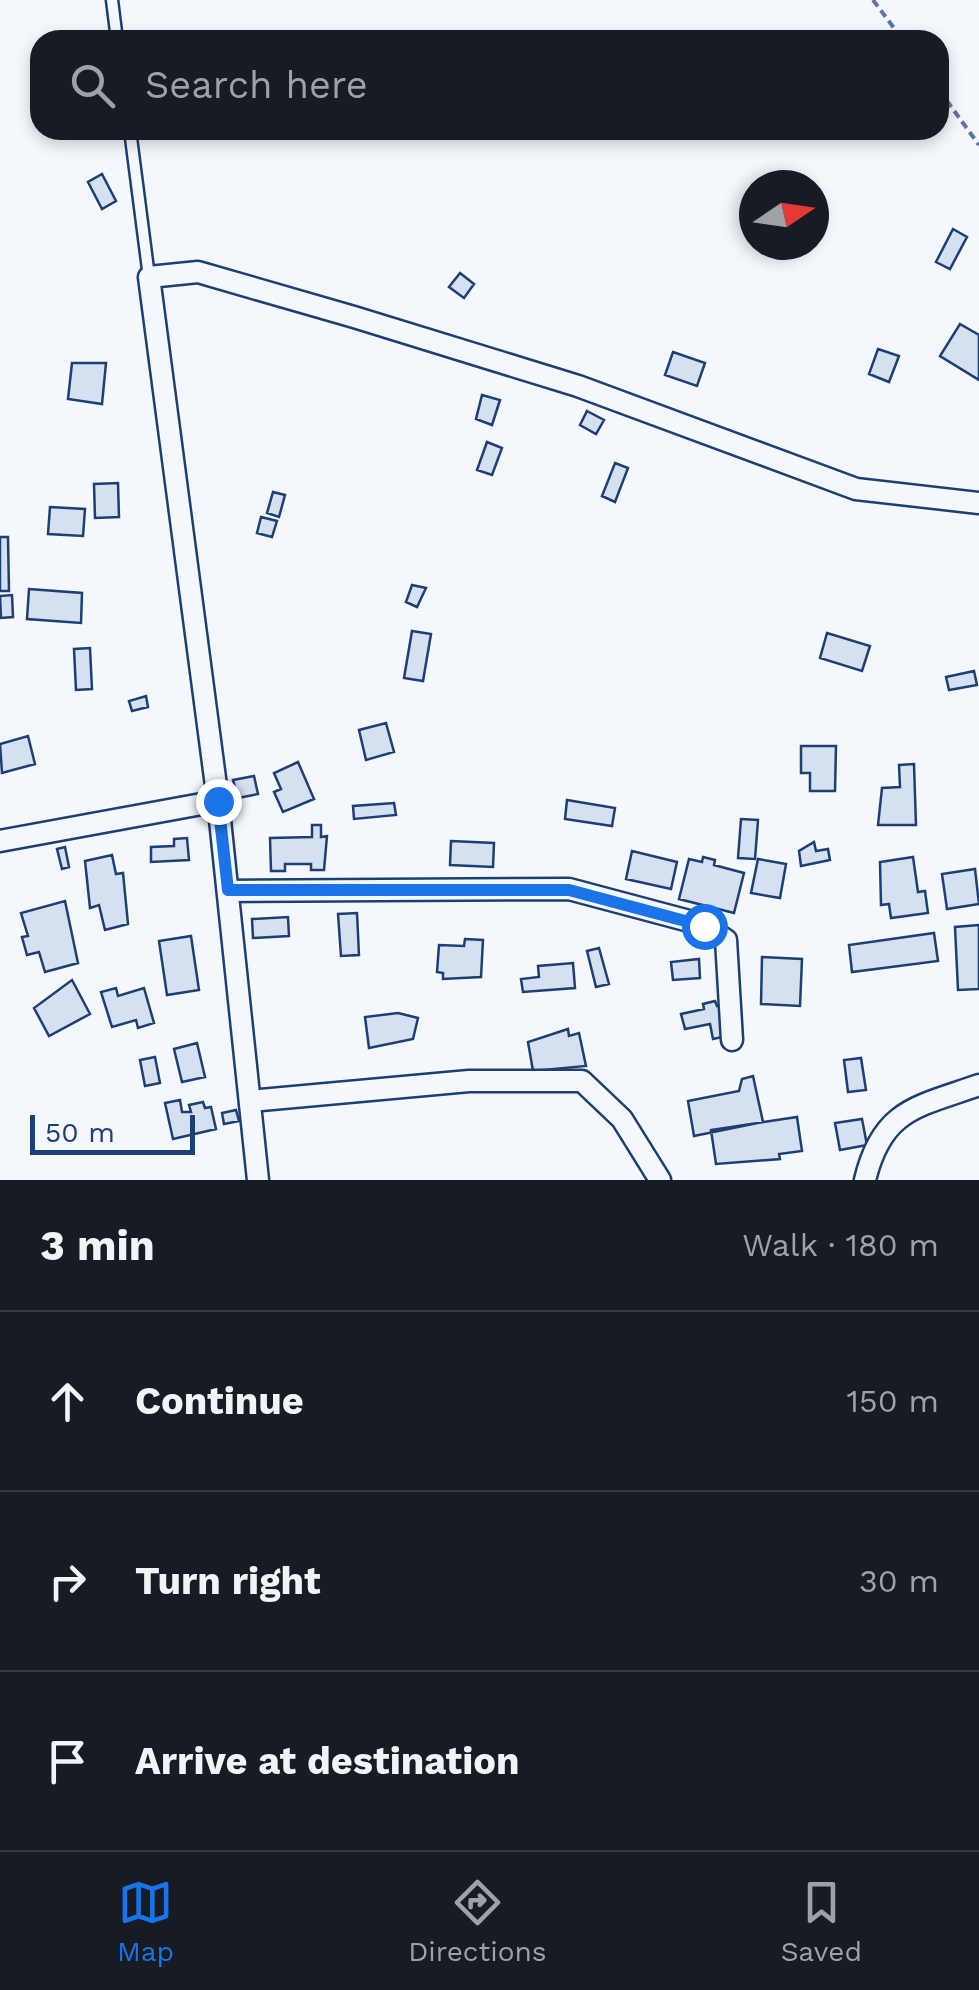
<!DOCTYPE html>
<meta charset="utf-8">
<style>
body{margin:0;font-family:"Work Sans",sans-serif;background:#242831;color:#f1f3f6}
.compass{position:absolute;left:739px;top:170px;width:90px;height:90px;border-radius:50%;background:#171b24;box-shadow:0 5px 15px #0003;rotate:77deg}
.scale{position:absolute;left:30px;bottom:25px;width:165px;box-sizing:border-box;padding-left:10px;border:5px solid #1d3f73;border-top:0;font-size:28px;line-height:35px;white-space:nowrap;color:#1d3f73;-webkit-text-stroke:8px #f4f7fb;paint-order:stroke}
.stop{position:absolute;width:30px;height:30px;margin:-22px;border:8px solid #1a73e8;border-radius:50%;background:#fff}
.stop.end{background:#1a73e8;border-color:#fff;box-shadow:0 2px 10px #0008}
.list{margin:0;padding:0;list-style:none}
h2{display:flex;justify-content:space-between;align-items:center;height:130px;margin:0;padding:0 40px;font-size:42px}
h2 small{font-size:32px;font-weight:400;color:#9ea1a6}
.list li{display:grid;grid-template-columns:65px 1fr auto;gap:30px;align-items:center;box-sizing:border-box;height:180px;padding:0 40px;border-top:2px solid #363941}
.list b{display:block;font-size:38px;white-space:nowrap}
.list em{font-size:32px;font-style:normal;color:#9ea1a6}
.icon{flex:none;width:55px;height:55px;fill:none;stroke:currentColor;stroke-width:2;stroke-linecap:round;stroke-linejoin:round}
.map{position:relative;flex:none;width:979px;height:1180px;overflow:hidden}
.search{position:absolute;background:#171b24;box-shadow:0 5px 15px #0003;left:30px;right:30px;top:30px;height:110px;display:flex;align-items:center;gap:25px;box-sizing:border-box;padding:0 35px;border-radius:30px;color:#9ea1a6;font-size:38px}
.sheet{height:670px;background:#171b24}
nav{display:flex;justify-content:space-around;align-items:center;box-sizing:border-box;height:140px;border-top:2px solid #363941;background:#171b24;font-size:28px;color:#9ea1a6}
nav a{display:grid;justify-items:center;gap:5px}
nav .on{color:#1a73e8}
.map>svg:first-child{display:block}
.building{fill:#d5e0f0;stroke:#1d3f73;stroke-width:2.5}
.lines{fill:none;stroke-linecap:round;stroke-linejoin:round}
.service-casing{stroke:#1d3f73;stroke-width:15}
.minor-casing{stroke:#1d3f73;stroke-width:25}
.path{stroke:#5e769c;stroke-width:4;stroke-dasharray:8 5;stroke-linecap:butt}
.service{stroke:#f4f7fb;stroke-width:10}
.minor{stroke:#f4f7fb;stroke-width:20}
.route{stroke:#1a73e8;stroke-width:12}
</style>
<div class="map">
<svg width="979" height="1180" viewBox="0 0 979 1180">
<rect width="100%" height="100%" fill="#f4f7fb"/>
<path class="building" d="M102,174L116,201L102,209L88,182Z
M953,229L967,237L950,269L936,262Z
M460,273L474,284L464,298L449,287Z
M960,324L979,335V380L940,356Z
M878,349L899,356L889,382L869,374Z
M673,352L705,363L697,386L665,375Z
M72,363H106L102,404L68,399Z
M482,395L500,400L492,425L476,419Z
M587,411L604,420L596,434L580,425Z
M487,442L502,448L492,475L477,470Z
M615,463L628,468L615,502L602,496Z
M118,483L119,517L95,518L94,484Z
M273,492L285,495L279,517L267,513Z
M50,507L85,509L83,536L48,534Z
M261,517L277,521L272,537L257,533Z
M0,537H8L9,591H0Z
M412,585L426,588L417,607L406,602Z
M29,589L82,593L81,623L27,619Z
M12,595L13,617L1,618L0,596Z
M412,631L431,634L423,681L404,678Z
M827,633L870,646L862,671L820,658Z
M90,648L92,689L76,690L74,649Z
M974,671L977,685L949,690L946,677Z
M146,696L148,707L132,711L129,701Z
M386,723L394,752L366,760L359,730Z
M28,736L35,764L2,773L0,744Z
M801,746H836L835,791H810V773H801Z
M298,762L314,799L283,812L274,792L281,789L274,773Z
M914,764L916,825H878L882,788L900,787L899,765Z
M254,776L258,794L238,798L233,780Z
M567,800L615,808L612,826L565,819Z
M394,803L396,815L354,819L353,806Z
M741,819L758,820L755,859L738,858Z
M312,825H321V837L327,836L324,870H311V864H285V871H271L270,838L312,837Z
M187,838L189,860L151,862V847L174,846V839Z
M451,841L494,843L493,867L450,865Z
M814,842L816,851L828,849L830,860L801,866L799,851Z
M65,847L69,867L62,869L57,849Z
M632,851L677,862L671,889L626,879Z
M112,855L116,874L123,873L128,924L105,930L99,905L90,908L85,861Z
M703,857L715,860L714,865L744,873L734,913L679,899L689,859L702,862Z
M913,857L918,892L925,891L928,913L891,918L889,904L881,905L880,862Z
M758,859L786,864L780,898L751,893Z
M975,869L979,904L947,909L942,874Z
M65,901L78,963L45,972L39,952L27,955L22,937L28,936L21,913Z
M357,913L359,955L341,956L338,914Z
M288,917L289,936L253,938L252,919Z
M979,925V989L958,990L955,927Z
M934,933L938,961L852,972L849,945Z
M191,936L199,990L167,995L159,941Z
M465,939L483,940L481,977L443,979V973L437,972L439,945L464,946Z
M599,948L609,984L596,987L587,951Z
M762,957L802,959L800,1006L761,1004Z
M699,959L700,978L673,980L671,962Z
M573,963L575,988L523,992L521,979L539,977L538,966Z
M72,980L90,1014L49,1036L34,1008Z
M116,988L118,996L144,988L154,1023L138,1028L136,1020L112,1027L101,992Z
M715,1001L717,1006L729,1004L736,1034L713,1039L710,1024L685,1029L681,1014L704,1009L703,1004Z
M398,1013L418,1018L413,1039L369,1048L365,1017Z
M568,1029L569,1036L579,1033L586,1066L533,1071L528,1042Z
M197,1043L205,1077L182,1082L174,1049Z
M155,1057L160,1083L145,1086L140,1060Z
M861,1058L866,1090L848,1092L844,1060Z
M753,1076L763,1122L694,1136L688,1101L739,1091L742,1079Z
M180,1100L182,1112H191L189,1105L203,1102L205,1108L211,1107L216,1129L173,1139L165,1103Z
M236,1110L239,1121L224,1124L222,1113Z
M797,1117L802,1151L779,1154L780,1159L716,1164L711,1130Z
M862,1119L867,1145L840,1150L835,1123Z"/>
<g class="lines">
<defs>
<path id="service" d="M112,0L117,40
M130,130L149,277"/>
<path id="minor" d="M0,841L218,801
M228,891L569,889L704,925L726,940L732,1040
M250,1101L469,1081H582L622,1119L660,1180
M258,1180L218,801L149,277L198,272L354,317L578,386L856,489L979,503
M865,1180C882,1109 917,1107 979,1085"/>
</defs>
<use href="#service" class="service-casing"/>
<use href="#minor" class="minor-casing"/>
<path class="path" d="M873,0L903,40
M939,90L979,145"/>
<use href="#service" class="service"/>
<use href="#minor" class="minor"/>
</g>
<g class="lines">
<path class="route" d="M218,801L228,890H569L704,926"/>
</g>
</svg>
<svg class="compass" viewBox="-18 -18 36 36"><path d="M0-13l5 13h-10z" fill="#e53935"/><path d="M0 13l5-13h-10z" fill="#9ea1a6"/></svg>
<div class="scale">50 m</div>
<div class="stop" style="left:704px;top:926px"></div>
<div class="stop end" style="left:218px;top:801px"></div>
<div class="search"><svg class="icon" aria-label="search" viewBox="0 0 24 24"><circle cx="10" cy="10" r="6"/><path d="M15 15l6 6"/></svg>Search here</div>
</div>
<section class="sheet">
<h2>3 min<small>Walk · 180 m</small></h2>
<ul class="list">
<li><svg class="icon" aria-label="ahead" viewBox="0 0 24 24"><path d="M12 20V5M6 11l6-6 6 6"/></svg><div><b>Continue</b></div><em>150 m</em></li>
<li><svg class="icon" aria-label="right" viewBox="0 0 24 24"><path d="M7 20v-9h11M14 6l5 5-5 5"/></svg><div><b>Turn right</b></div><em>30 m</em></li>
<li><svg class="icon" aria-label="arrive" viewBox="0 0 24 24"><path d="M6 21V4h12l-3 4 3 4H6"/></svg><div><b>Arrive at destination</b></div></li>
</ul>
</section>
<nav>
<a class="on"><svg class="icon" aria-label="map" viewBox="0 0 24 24"><path d="M3 6l6-2 6 2 6-2v14l-6 2-6-2-6 2zM9 4v14M15 6v14"/></svg>Map</a>
<a><svg class="icon" aria-label="directions" viewBox="0 0 24 24"><path d="M12 3l9 9-9 9-9-9zM9 14v-3h6M13 9l2 2-2 2"/></svg>Directions</a>
<a><svg class="icon" aria-label="saved" viewBox="0 0 24 24"><path d="M7 4h10v16l-5-4-5 4z"/></svg>Saved</a>
</nav>
